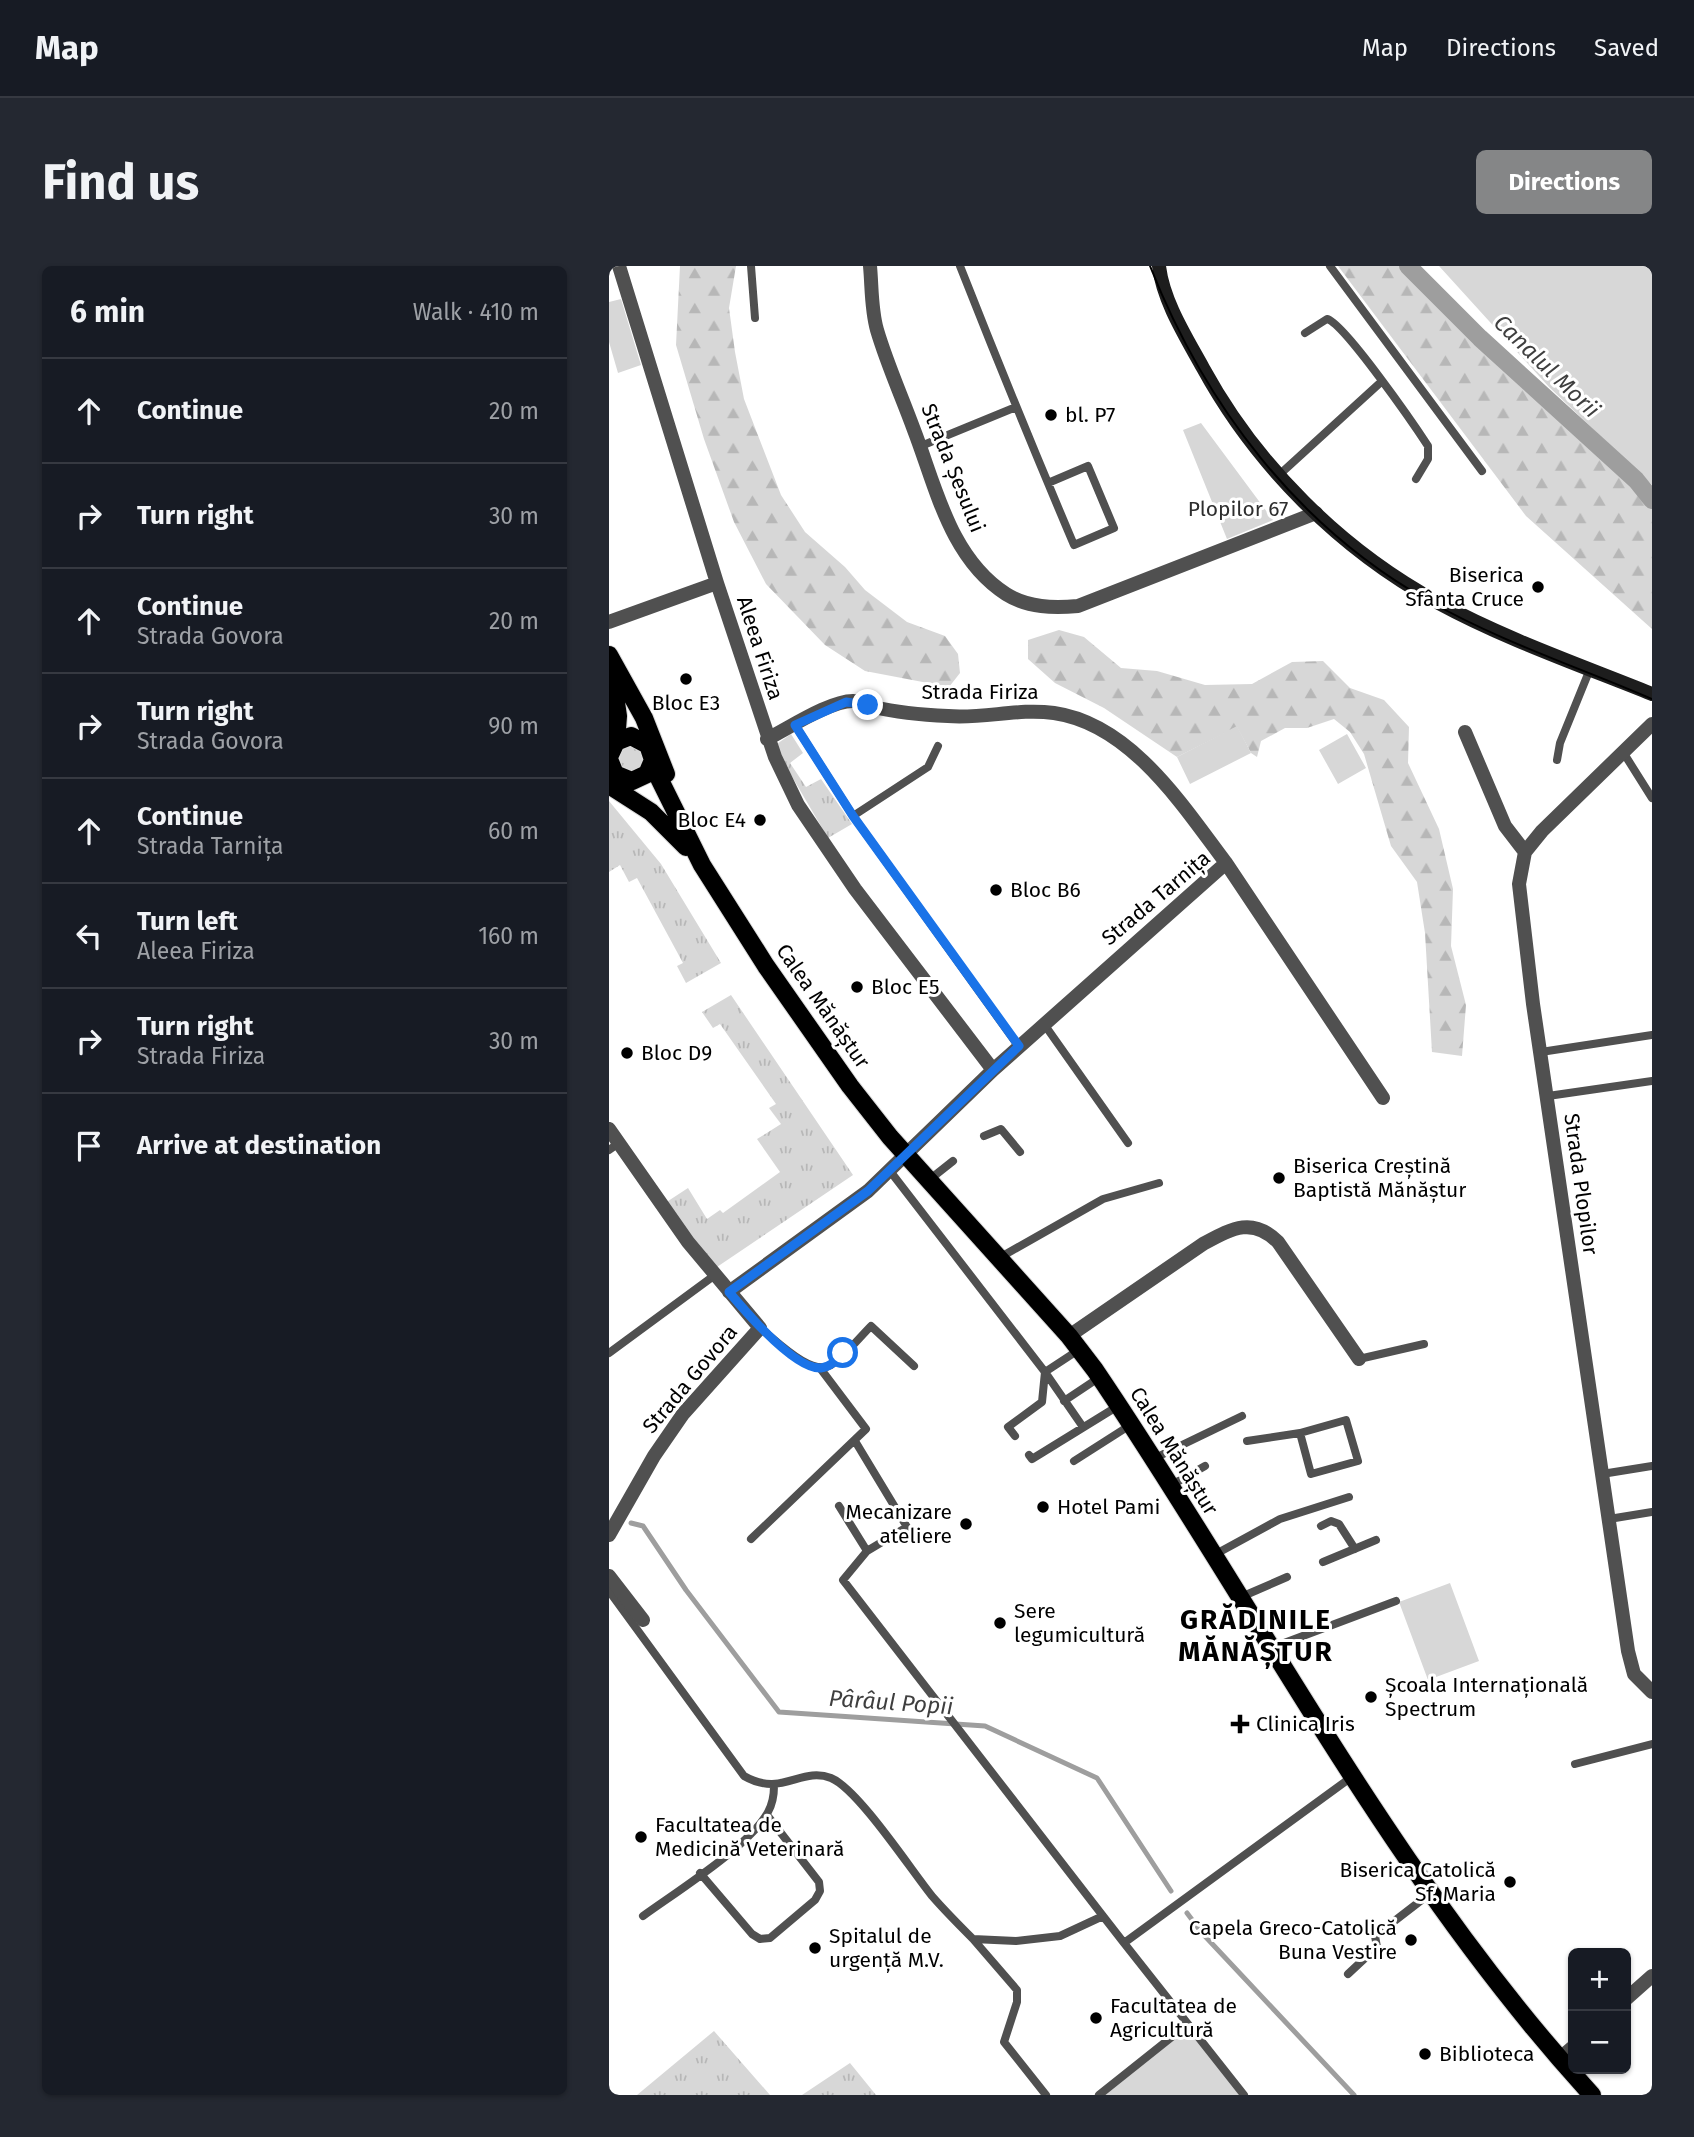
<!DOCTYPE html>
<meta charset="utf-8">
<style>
body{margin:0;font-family:"Fira Sans",sans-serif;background:#242831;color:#f1f3f6}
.controls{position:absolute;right:21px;bottom:21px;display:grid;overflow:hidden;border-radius:10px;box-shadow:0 2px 5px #0004}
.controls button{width:63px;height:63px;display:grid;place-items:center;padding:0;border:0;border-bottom:2px solid #363941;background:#171b24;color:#f1f3f6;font:35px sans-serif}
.stop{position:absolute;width:21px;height:21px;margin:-16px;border:5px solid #1a73e8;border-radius:50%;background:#fff}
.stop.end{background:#1a73e8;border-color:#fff;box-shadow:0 2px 7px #0008}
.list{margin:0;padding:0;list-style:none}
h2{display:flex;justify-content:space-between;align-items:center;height:91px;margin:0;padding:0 28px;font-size:30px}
h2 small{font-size:23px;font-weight:400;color:#9ea1a6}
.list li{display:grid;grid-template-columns:46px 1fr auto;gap:21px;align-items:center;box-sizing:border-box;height:105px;padding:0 28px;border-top:2px solid #363941}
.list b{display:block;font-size:26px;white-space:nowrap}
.list p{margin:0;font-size:23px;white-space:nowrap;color:#9ea1a6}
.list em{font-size:23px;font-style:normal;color:#9ea1a6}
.icon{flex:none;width:38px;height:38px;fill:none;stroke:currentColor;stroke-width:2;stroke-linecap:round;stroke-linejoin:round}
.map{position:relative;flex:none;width:1043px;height:1829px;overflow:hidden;border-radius:10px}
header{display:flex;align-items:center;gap:42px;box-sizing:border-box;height:98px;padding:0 35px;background:#171b24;border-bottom:2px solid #363941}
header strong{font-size:33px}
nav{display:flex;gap:38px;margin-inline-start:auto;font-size:24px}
.intro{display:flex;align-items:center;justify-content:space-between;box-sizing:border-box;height:168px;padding:0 42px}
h1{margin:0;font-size:49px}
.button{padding:18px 32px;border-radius:10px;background:#858687;color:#fff;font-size:24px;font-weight:700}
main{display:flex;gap:42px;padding:0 42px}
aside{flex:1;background:#171b24;border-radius:10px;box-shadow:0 2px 5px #0004}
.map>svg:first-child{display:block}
.grass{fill:url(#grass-tufts)}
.forest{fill:url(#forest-firs)}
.park{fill:#d7d7d7}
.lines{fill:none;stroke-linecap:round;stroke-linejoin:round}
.stream{stroke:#9e9e9e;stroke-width:5}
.canal{stroke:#9e9e9e;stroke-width:18}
.primary-casing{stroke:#dbdbdb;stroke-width:20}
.lane{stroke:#505050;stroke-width:8}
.street{stroke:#505050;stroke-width:14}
.secondary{stroke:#1d1d1d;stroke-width:14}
.primary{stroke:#000;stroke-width:18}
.tram{stroke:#000;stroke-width:2}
.route{stroke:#1a73e8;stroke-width:9}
.poi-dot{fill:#000;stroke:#fff;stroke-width:2.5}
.labels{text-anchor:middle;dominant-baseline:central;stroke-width:6;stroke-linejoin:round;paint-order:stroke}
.poi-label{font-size:21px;fill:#000;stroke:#fff;text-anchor:start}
.street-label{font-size:21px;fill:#000;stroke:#fff}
.park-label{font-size:21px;fill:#2e2e2e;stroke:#fff}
.water-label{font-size:23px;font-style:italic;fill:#3f3f3f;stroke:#fff}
.district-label{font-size:28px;font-weight:bold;letter-spacing:2px;fill:#000;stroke:#fff}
</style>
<header>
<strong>Map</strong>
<nav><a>Map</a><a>Directions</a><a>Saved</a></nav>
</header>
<div class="intro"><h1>Find us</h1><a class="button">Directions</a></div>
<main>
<aside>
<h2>6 min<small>Walk · 410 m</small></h2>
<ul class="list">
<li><svg class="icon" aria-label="ahead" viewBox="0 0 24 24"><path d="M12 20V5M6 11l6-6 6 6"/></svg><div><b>Continue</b></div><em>20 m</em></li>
<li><svg class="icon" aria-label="right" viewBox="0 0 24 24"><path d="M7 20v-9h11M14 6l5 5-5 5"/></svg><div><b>Turn right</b></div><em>30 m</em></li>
<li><svg class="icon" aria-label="ahead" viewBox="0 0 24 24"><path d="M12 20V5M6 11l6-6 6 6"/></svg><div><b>Continue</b><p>Strada Govora</p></div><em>20 m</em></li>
<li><svg class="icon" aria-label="right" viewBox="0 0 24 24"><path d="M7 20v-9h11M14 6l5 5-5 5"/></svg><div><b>Turn right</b><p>Strada Govora</p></div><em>90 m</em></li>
<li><svg class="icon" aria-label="ahead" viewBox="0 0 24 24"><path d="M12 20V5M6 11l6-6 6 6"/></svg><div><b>Continue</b><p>Strada Tarnița</p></div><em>60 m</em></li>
<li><svg class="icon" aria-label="left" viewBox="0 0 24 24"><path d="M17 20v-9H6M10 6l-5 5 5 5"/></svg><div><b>Turn left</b><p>Aleea Firiza</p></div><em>160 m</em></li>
<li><svg class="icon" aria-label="right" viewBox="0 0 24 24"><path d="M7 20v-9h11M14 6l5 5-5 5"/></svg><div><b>Turn right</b><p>Strada Firiza</p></div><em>30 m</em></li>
<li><svg class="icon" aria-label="arrive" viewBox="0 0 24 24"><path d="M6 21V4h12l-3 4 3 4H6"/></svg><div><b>Arrive at destination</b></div></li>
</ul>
</aside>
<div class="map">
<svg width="1043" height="1829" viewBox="0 0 1043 1829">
<defs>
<pattern id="grass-tufts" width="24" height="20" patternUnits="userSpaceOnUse" patternTransform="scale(1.75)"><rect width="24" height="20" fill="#d7d7d7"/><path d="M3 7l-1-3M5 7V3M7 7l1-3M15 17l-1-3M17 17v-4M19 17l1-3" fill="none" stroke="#b7b7b7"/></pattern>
<pattern id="forest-firs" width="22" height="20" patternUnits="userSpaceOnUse" patternTransform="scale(1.75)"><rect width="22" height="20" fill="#d7d7d7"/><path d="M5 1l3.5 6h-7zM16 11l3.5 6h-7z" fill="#b7b7b7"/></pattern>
</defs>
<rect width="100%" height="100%" fill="#fff"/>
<path class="grass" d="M182,468L194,487L181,497L197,521L212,513L243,558L219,572L165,480Z
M17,475L38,484L34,506L13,508L5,488Z
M0,535L52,598L112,697L77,717L68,700L74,697L28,612L20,616L11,599L0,606Z
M122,729L244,909L102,1005L53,939L79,922L98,953L111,944L114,947L171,906L148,873L172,858L160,842L167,838L111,758L104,762L93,746Z
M105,1765L161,1829H28Z
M241,1797L267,1829H193Z"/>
<path class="forest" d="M71,0H127L120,42L126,86L135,133L172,229L196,266L236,301L256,324L298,356L336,370L349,388L351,407L340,421L256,405L216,379L157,318L125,256L95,173L67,79Z
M729,0H794L1023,217L1043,242V363L917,250Z
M450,364L475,371L512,402L548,405L596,419L643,418L683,396L714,395L741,422L775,434L800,461L799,497L830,563L844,623L842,680L857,739L853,790L823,786L816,667L808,616L782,580L755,488L741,466L725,453L698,462H676L652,475L648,491L642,487L628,461L568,491L495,442L446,417L419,393V374Z"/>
<path class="park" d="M830,0H1043V219L940,121Z
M12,33L32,99L9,107L0,76V36Z
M592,157L664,254L618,273L574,164Z
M628,460L642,487L581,518L568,491Z
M738,468L757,502L729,518L710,484Z
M841,1317L870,1395L819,1414L790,1336Z
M579,1758L635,1829H490Z"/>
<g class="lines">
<path class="stream" d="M22,1257L34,1260L77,1324L170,1446L376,1460L488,1512L562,1625
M578,1647L593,1667L745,1829"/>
<path class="canal" d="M799,0L871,72L1027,214L1043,234"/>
<defs>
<path id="primary" d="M0,389L35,452L57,508
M2,402L9,450L7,476
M0,491L7,476L22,470L39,479L44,494L38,508L23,515L6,508L0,493
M43,498L93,599L157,700L241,820L281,871L460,1070L486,1104C650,1346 784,1612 983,1829
M0,519L42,546L77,581"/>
</defs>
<use href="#primary" class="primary-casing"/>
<path class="lane" d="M142,0L146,52
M351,0C388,94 426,187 465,279L505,262L479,200L439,217
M721,0L873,205
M696,67L718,53C735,57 806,160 819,180V193L807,213
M312,180L407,141
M670,209L772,116
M186,459L244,550L410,781
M1014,486L1043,532
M948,494L951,477L981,403
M244,550L319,501L329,480
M435,758L519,877
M932,786L1043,769
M939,830L1043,815
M375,870L392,863L411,886
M0,884L10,877
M281,905L436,1106L474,1161
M320,914L344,895
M390,992L494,933L550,917
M151,1062C167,1074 202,1111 222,1099C236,1090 250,1072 262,1060L305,1100
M0,1087L106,1009
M750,1093L815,1078
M436,1106L471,1083
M455,1135L491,1111
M737,1154L749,1195L702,1208L691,1167Z
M406,1170L399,1161L433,1136L436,1106
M638,1175L691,1167
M420,1189L423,1193L509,1140
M544,1193L633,1150
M465,1195L523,1158
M993,1208L1043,1200
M561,1220L596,1200
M230,1240L258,1285L298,1261L246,1175
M1000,1253L1043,1246
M712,1260L722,1255L730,1258L746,1283
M142,1273L257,1163L211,1102
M258,1285L234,1314L494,1650
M605,1289L671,1253L740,1231
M714,1296L767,1274
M0,1325L135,1510C173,1532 192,1500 222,1512C249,1523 302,1604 323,1630C336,1645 350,1659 364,1673L407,1675L451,1670L494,1650L515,1677L744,1510
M632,1331L678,1311
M662,1382L787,1335
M966,1498L1043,1478
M91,1607L143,1668L151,1673L161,1672L206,1634L211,1625L210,1616L158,1549
M34,1650C67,1626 141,1580 159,1546C164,1537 165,1530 165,1520
M364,1673L408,1724V1736L395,1776L437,1829
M515,1677L635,1829
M739,1708L768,1681L766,1670L823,1626
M490,1829L579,1758"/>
<path class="street" d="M10,0L108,317L166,491L189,539L246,623L384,804
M261,0C263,21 262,43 268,64C278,98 293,131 305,164C327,221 341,292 397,328C419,342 445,342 469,340L707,247
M0,356L108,317
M1043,458L933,565L916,586L910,618L924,738L1019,1385L1025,1408L1043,1426
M856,466L896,560L916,586
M158,473C180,462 222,434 245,435C253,435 258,440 265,441C290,447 314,449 339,450C375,453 409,442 445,447C522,458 574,540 617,597
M0,863L79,976L151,1062L74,1148L45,1190L0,1269
M120,1026L259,925L384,804L617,597L774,832
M460,1070L594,978C622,963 643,950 669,976L750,1093
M0,1310L34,1354
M1017,1733L1043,1710
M950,1793L964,1781"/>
<path class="secondary" d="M550,0C554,35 577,71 594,102C647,199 731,283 828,336C896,373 971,399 1043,428"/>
<use href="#primary" class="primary"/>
<path class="tram" d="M541,0C596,139 688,261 820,335C890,375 969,401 1043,433"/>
</g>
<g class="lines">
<path class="route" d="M234,1087C228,1093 222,1101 212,1102C186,1104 136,1045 120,1026L259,925L410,780L244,550L186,459L237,436L259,439"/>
</g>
<g class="poi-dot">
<circle cx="442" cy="149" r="7"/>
<circle cx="929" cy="321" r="7"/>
<circle cx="77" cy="413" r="7"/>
<circle cx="151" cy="554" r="7"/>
<circle cx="387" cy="624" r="7"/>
<circle cx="248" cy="721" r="7"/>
<circle cx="18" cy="787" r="7"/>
<circle cx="670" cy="912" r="7"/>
<circle cx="434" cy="1241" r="7"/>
<circle cx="357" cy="1258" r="7"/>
<circle cx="391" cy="1357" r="7"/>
<circle cx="762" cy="1431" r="7"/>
<path d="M627.5 1447.5h7v7h7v7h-7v7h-7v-7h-7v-7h7z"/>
<circle cx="32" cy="1571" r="7"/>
<circle cx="901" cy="1616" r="7"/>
<circle cx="802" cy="1674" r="7"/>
<circle cx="206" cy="1682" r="7"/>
<circle cx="487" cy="1752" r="7"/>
<circle cx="816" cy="1788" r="7"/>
</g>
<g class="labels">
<g class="poi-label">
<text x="456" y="149">bl. P7</text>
<text x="915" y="309" text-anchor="end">Biserica<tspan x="915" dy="24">Sfânta Cruce</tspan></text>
<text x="77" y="437" text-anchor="middle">Bloc E3</text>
<text x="137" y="554" text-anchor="end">Bloc E4</text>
<text x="401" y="624">Bloc B6</text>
<text x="262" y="721">Bloc E5</text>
<text x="32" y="787">Bloc D9</text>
<text x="684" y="900">Biserica Creștină<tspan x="684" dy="24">Baptistă Mănăștur</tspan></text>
<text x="448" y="1241">Hotel Pami</text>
<text x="343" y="1246" text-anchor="end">Mecanizare<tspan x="343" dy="24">ateliere</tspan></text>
<text x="405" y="1345">Sere<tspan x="405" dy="24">legumicultură</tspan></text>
<text x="776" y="1419">Școala Internațională<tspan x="776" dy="24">Spectrum</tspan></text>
<text x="647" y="1458">Clinica Iris</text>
<text x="46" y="1559">Facultatea de<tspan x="46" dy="24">Medicină Veterinară</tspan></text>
<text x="887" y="1604" text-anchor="end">Biserica Catolică<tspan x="887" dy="24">Sf. Maria</tspan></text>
<text x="788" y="1662" text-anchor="end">Capela Greco-Catolică<tspan x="788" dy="24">Buna Vestire</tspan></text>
<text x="220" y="1670">Spitalul de<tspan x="220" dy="24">urgență M.V.</tspan></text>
<text x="501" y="1740">Facultatea de<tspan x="501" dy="24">Agricultură</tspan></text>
<text x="830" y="1788">Biblioteca</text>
</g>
<g class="street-label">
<text transform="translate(344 202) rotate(68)">Strada Șesului</text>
<text transform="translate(151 382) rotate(72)">Aleea Firiza</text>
<text x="371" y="426">Strada Firiza</text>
<text transform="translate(547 632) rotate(-40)">Strada Tarnița</text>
<text transform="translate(214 740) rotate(55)">Calea Mănăștur</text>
<text transform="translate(972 918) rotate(82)">Strada Plopilor</text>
<text transform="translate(81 1113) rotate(-50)">Strada Govora</text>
<text transform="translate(565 1185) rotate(58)">Calea Mănăștur</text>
</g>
<g class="park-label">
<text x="629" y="243">Plopilor 67</text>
</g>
<g class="water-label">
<text transform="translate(938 100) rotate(44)">Canalul Morii</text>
<text transform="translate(282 1436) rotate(4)">Pârâul Popii</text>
</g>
<g class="district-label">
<text x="647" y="1353">GRĂDINILE<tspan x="647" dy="32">MĂNĂȘTUR</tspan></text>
</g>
</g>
</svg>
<div class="controls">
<button>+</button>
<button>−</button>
</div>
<div class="stop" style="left:234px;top:1087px"></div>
<div class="stop end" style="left:259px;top:439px"></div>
</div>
</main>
